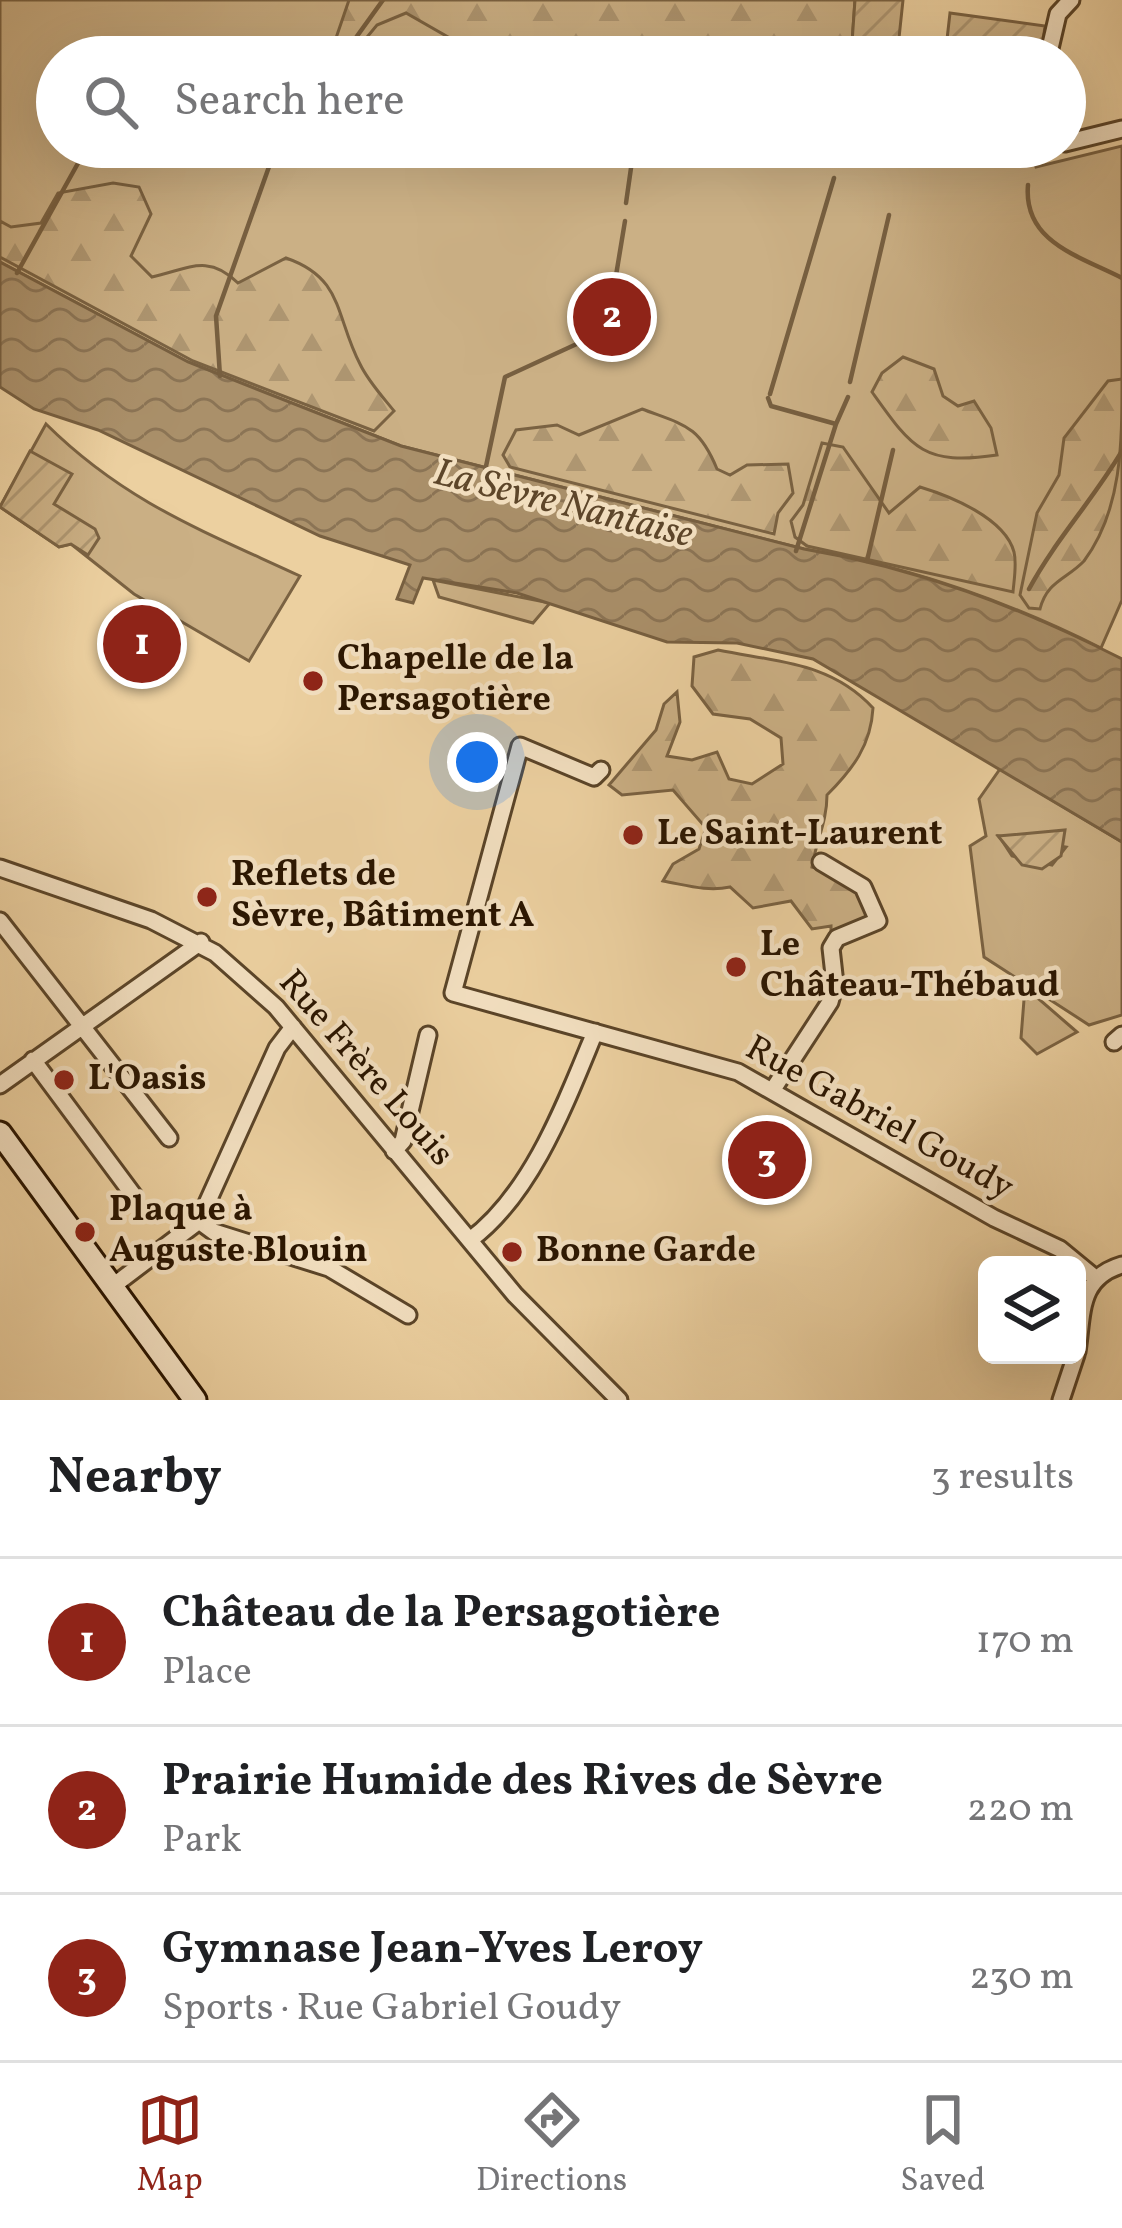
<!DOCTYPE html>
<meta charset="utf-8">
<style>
body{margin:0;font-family:Vollkorn,serif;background:#f6f6f6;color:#202124}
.controls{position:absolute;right:36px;bottom:36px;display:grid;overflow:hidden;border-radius:18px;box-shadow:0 12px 48px #0002}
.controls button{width:108px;height:108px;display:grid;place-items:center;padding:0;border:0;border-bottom:3px solid #e0e0e0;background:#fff;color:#202124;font:60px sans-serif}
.you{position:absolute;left:477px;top:762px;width:42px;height:42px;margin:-30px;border:9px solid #fff;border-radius:50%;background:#1a73e8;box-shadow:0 0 0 18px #1a73e833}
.badge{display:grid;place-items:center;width:78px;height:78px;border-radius:50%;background:#8f2418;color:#fff;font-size:39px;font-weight:700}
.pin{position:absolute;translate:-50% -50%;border:6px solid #fff;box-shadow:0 3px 12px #0006}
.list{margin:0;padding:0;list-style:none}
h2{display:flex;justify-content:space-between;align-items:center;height:156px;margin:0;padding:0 48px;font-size:51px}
h2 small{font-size:39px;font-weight:400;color:#757577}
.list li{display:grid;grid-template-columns:78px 1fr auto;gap:36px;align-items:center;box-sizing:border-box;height:168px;padding:0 48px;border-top:3px solid #e0e0e0}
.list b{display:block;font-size:45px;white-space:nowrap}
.list p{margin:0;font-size:39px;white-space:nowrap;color:#757577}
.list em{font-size:39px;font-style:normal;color:#757577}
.icon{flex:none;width:66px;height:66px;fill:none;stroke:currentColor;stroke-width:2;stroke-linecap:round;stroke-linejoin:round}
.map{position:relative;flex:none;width:1122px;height:1400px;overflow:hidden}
.search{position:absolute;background:#fff;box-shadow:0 12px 48px #0002;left:36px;right:36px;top:36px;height:132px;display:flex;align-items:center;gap:30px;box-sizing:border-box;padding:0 42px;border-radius:66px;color:#757577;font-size:45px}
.sheet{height:660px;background:#fff}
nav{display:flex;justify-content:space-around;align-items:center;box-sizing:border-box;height:168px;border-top:3px solid #e0e0e0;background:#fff;font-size:33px;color:#757577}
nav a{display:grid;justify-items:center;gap:6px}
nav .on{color:#8f2418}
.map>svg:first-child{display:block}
.green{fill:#cbb085;stroke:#7a6242;stroke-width:3;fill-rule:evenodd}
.forest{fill:url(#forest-firs);stroke:#7a6242;stroke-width:3}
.garden{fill:url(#garden-furrows);stroke:#7a6242;stroke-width:3}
.water{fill:url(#water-waves);stroke:#775f40;stroke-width:3}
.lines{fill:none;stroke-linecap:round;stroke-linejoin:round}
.stream{stroke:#775f40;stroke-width:4.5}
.street-casing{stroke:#5a4428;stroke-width:21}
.secondary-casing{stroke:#2a1500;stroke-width:27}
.street{stroke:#f3e0c1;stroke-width:15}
.secondary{stroke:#f3e0c1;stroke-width:21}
.poi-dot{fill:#8f2418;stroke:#f3e0c1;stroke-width:4.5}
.labels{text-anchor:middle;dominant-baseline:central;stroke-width:9;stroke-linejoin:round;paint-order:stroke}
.poi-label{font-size:36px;font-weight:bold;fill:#2a1500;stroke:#f3e0c1;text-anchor:start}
.street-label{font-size:36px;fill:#2a1500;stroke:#f3e0c1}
.water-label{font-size:39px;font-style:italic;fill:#5d462a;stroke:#f3e0c1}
</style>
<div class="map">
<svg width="1122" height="1400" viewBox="0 0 1122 1400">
<defs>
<pattern id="forest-firs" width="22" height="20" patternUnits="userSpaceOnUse" patternTransform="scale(3)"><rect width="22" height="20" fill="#cbb085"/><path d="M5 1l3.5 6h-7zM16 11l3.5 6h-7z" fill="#ae9671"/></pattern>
<pattern id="garden-furrows" width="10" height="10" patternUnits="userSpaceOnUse" patternTransform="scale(3)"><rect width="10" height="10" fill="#cbb085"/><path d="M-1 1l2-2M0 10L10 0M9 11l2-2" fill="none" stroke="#ae9671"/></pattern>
<pattern id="water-waves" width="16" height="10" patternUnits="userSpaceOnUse" patternTransform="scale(3)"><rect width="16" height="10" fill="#aa906a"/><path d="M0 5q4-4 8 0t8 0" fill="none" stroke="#8b7455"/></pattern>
</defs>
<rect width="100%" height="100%" fill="#ecd0a0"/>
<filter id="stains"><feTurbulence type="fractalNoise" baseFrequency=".00167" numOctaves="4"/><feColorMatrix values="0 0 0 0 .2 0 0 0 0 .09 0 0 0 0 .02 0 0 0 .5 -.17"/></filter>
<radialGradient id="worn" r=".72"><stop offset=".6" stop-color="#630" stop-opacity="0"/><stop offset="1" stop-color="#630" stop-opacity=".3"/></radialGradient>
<path class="green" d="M0,0H452L617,57H57V147H1028L1036,167L1122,146V600L1101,648C1007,601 909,566 804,549L401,446L188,362L0,262Z
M46,424C125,502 201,530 300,576L249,661L134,594L71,544L59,547L0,507Z
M433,580L550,603L533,623L439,597Z
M1000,769L1122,842V1015L1089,1025L984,957L970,846L986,836L979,799ZM999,836L1066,847L1052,865L1012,856Z
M1025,987L1070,1026L1077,1032L1037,1054L1021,1038Z"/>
<path class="forest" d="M349,0H855L851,57H483L406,13L377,25L354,53L336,38Z
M113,183L139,187L151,214L131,256L152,277C188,269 208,253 238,283L286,258C344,278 335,316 360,364C368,381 382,396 394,411L374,431L193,361L0,257V221L11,227L41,223L58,193Z
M903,357L934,369L943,396L958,406L974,401L991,428L997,455C923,466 912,448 872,392L882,373Z
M1122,379C1122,444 1122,510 1084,561C1067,579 1047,581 1040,609L1029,608L1020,595L1037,513L1059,475L1064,438L1108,381Z
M642,409C684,425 699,425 717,469L730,475L747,465L788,464L793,493L778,513L774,534L510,467L503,455L516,430L557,425L579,435Z
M822,443L843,447L889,513L920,487C950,496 1005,518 1014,552C1017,564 1014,580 1013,592L807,546L795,537L791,521L803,505Z
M718,650C777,662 831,662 873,708C871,745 853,769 827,795C827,822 816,841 812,867L853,877L875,918L831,934V926L812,929L791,901L753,908L730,887C707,892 686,885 663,881L673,864L699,849L706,828L673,790L622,795L609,785L656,730L664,704L677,692L680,722L667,756L692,760L717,752L729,779L752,784L783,764L781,738L750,719L713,714L692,686L694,657Z"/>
<path class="garden" d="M855,0H903L897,57H851Z
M950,13L1045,26L1041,57H945Z
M30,451L72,474L54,504L95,529L99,538L88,555L71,544L59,547L0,507Z
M1065,830L1061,856L1042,869L1022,865L998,836Z"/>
<path class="water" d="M0,262L188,362L401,446L804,549C917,568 1020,607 1122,659V842L813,659L737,643L667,642L517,593L423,578L413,603L397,599L410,565L320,536L98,430L34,409L0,387Z"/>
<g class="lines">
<path class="stream" d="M342,57L383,0
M1028,185C1023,242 1079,256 1122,278
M626,203L634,147
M17,273L87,147
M220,376L216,316L276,147
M850,382L889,215
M770,394L834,178
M768,398L771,406L836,424L796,551
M836,424L848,397
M485,471L505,377L607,330L625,221
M867,561L893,450
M1029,589C1056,539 1093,500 1122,451"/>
<defs>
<path id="street" d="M1048,57L1058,14L1071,0
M1065,143L1122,129
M601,770L594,777L520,746L453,993L738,1072L994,1218L1060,1249L1094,1277
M0,868L151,920L215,953L276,1007L515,1295L619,1400
M0,921L169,1138
M1114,1042L1122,1035
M33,1060L134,1196
M0,1085L201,942
M772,1091L830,1002L835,984L831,948L837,938L878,921L863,887L821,862
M394,1151L403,1141L428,1035
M199,1221L277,1048L293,1027
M470,1240C532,1194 566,1102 595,1032
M113,1286L199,1221L214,1232L329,1268L408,1315
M1077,1352C1083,1313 1078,1278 1122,1265
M1061,1400L1076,1355"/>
<path id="secondary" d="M0,1133L195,1400"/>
</defs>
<use href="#street" class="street-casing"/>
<use href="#secondary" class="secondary-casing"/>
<use href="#street" class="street"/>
<use href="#secondary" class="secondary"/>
</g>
<g class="poi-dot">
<circle cx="313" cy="681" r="12"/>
<circle cx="633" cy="835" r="12"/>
<circle cx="207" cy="897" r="12"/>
<circle cx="736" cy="967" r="12"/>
<circle cx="64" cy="1080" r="12"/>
<circle cx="85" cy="1232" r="12"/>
<circle cx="512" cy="1252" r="12"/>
</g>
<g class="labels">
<g class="poi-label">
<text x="337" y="660">Chapelle de la<tspan x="337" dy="41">Persagotière</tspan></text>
<text x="657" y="835">Le Saint-Laurent</text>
<text x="231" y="876">Reflets de<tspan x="231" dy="41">Sèvre, Bâtiment A</tspan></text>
<text x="760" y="946">Le<tspan x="760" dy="41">Château-Thébaud</tspan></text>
<text x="88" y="1080">L'Oasis</text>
<text x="109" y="1211">Plaque à<tspan x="109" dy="41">Auguste Blouin</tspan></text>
<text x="536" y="1252">Bonne Garde</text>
</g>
<g class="street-label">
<text transform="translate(365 1069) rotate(49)">Rue Frère Louis</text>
<text transform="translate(879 1119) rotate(29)">Rue Gabriel Goudy</text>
</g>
<g class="water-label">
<text transform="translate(563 505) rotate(14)">La Sèvre Nantaise</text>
</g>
</g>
<rect width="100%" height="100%" filter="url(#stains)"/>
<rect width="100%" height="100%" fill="url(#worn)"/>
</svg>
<div class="controls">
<button><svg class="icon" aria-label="layers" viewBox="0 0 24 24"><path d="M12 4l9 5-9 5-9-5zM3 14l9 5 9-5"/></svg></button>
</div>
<div class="you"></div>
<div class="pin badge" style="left:142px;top:644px">1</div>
<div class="pin badge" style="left:612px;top:317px">2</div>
<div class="pin badge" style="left:767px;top:1160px">3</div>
<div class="search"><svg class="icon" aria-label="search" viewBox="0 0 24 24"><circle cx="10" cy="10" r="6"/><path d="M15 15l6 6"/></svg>Search here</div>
</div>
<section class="sheet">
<h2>Nearby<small>3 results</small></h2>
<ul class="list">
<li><span class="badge">1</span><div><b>Château de la Persagotière</b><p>Place</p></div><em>170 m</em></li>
<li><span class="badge">2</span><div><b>Prairie Humide des Rives de Sèvre</b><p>Park</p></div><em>220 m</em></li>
<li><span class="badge">3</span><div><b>Gymnase Jean-Yves Leroy</b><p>Sports · Rue Gabriel Goudy</p></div><em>230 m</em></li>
</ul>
</section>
<nav>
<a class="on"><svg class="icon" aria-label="map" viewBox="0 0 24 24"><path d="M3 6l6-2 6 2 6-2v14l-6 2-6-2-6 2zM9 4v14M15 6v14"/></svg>Map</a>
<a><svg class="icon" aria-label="directions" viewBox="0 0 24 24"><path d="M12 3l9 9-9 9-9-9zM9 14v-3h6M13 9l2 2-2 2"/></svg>Directions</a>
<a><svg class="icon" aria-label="saved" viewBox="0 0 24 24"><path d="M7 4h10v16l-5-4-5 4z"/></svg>Saved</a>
</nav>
